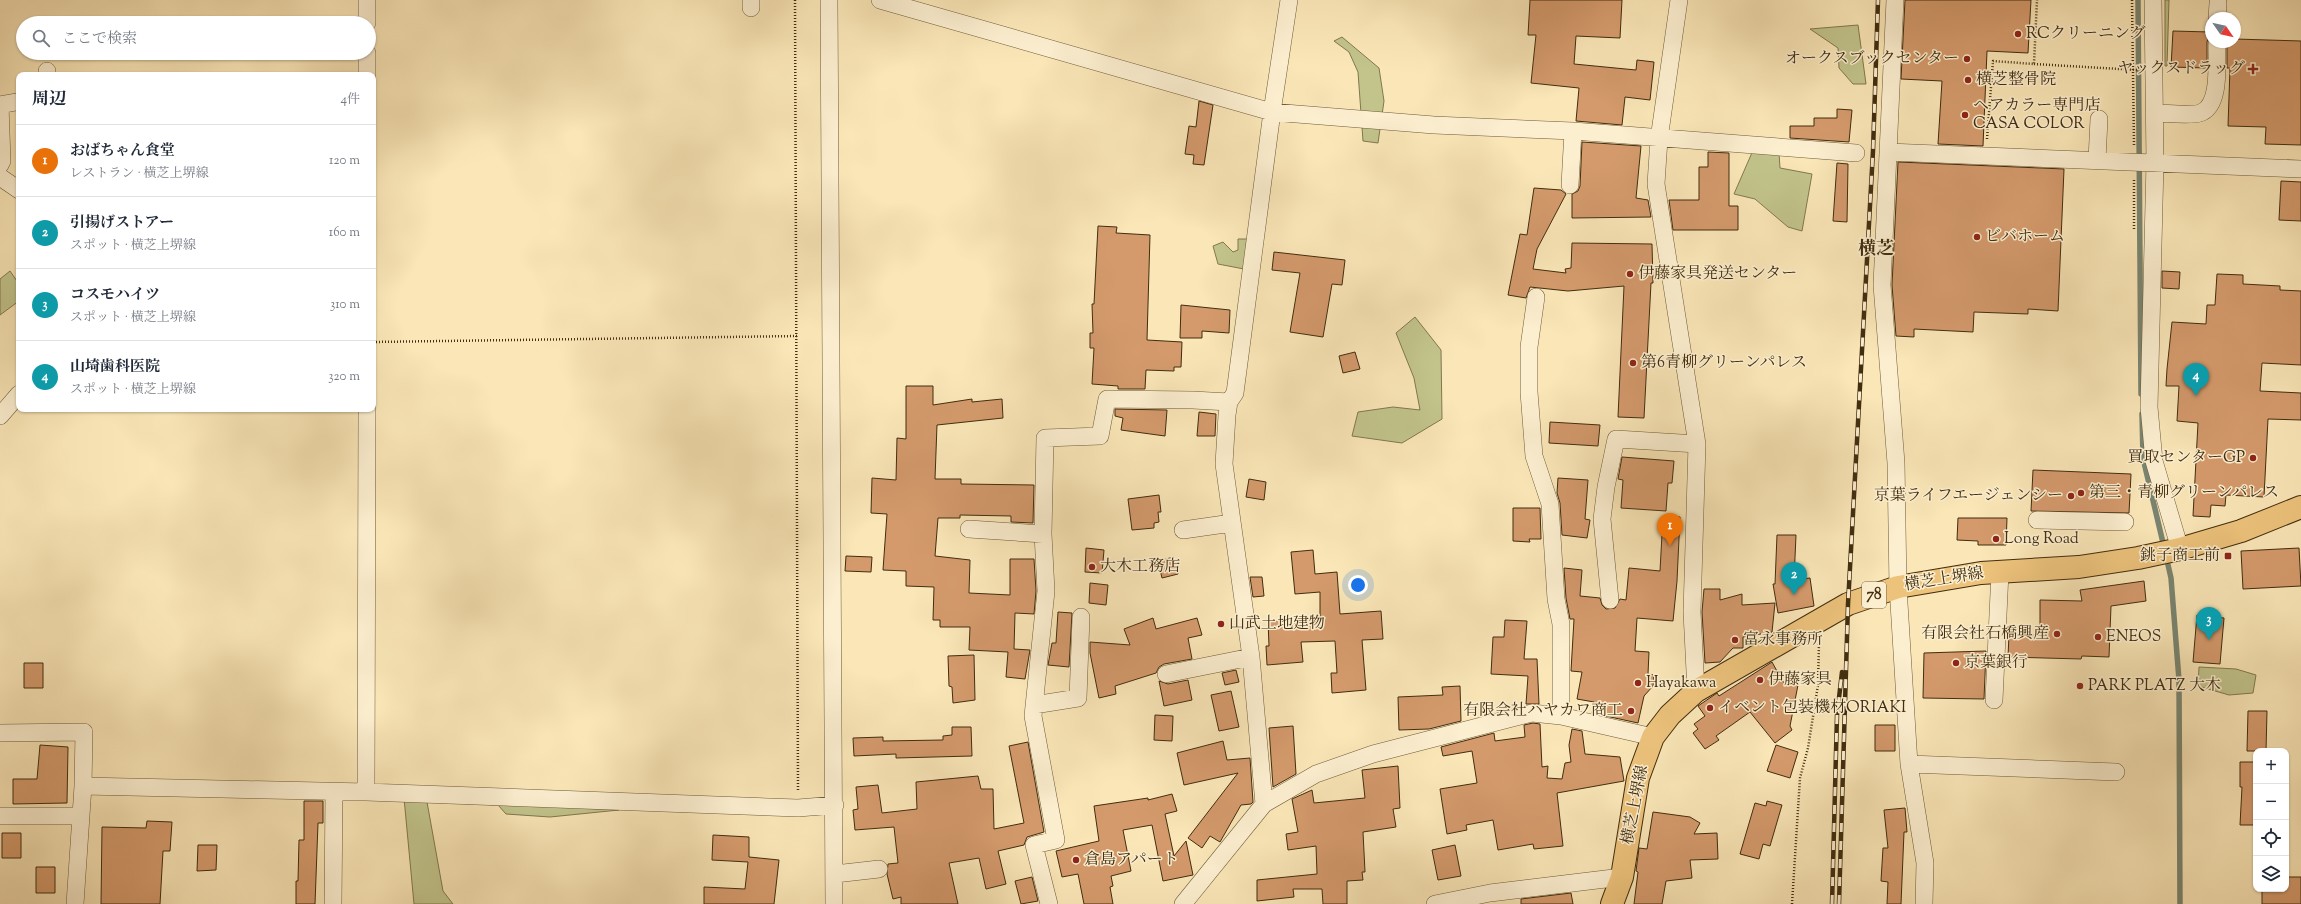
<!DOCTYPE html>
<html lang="ja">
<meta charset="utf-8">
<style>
body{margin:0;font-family:"Sorts Mill Goudy","Noto Serif JP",serif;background:#f6f6f7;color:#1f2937}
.controls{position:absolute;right:12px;bottom:12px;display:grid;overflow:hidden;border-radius:8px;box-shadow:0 1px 3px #0004}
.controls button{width:36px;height:36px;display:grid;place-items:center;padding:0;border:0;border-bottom:1px solid #e0e1e3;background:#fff;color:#1f2937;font:20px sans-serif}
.compass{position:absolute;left:2205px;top:12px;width:36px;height:36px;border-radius:50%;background:#fff;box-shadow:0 1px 3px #0004;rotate:124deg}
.you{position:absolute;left:1358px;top:585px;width:14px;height:14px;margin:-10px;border:3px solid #fff;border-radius:50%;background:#1a73e8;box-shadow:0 0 0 6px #1a73e833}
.badge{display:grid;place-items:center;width:26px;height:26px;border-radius:50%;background:#8f2418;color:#fff;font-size:13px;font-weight:700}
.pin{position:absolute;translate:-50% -33px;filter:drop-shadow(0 1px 2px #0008)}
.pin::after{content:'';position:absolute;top:21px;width:14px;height:12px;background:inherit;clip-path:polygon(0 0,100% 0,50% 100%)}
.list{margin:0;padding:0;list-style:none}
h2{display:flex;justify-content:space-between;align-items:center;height:52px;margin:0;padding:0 16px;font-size:17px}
h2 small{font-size:13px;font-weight:400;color:#747a83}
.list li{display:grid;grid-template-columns:26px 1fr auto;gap:12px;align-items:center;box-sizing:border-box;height:72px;padding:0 16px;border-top:1px solid #e0e1e3}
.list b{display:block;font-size:15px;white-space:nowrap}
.list p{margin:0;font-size:13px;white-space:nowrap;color:#747a83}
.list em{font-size:13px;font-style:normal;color:#747a83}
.icon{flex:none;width:22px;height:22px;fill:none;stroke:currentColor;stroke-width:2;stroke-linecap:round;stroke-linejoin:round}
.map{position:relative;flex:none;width:2301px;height:904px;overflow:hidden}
.search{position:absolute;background:#fff;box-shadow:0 1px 3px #0004;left:16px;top:16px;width:360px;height:44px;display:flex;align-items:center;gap:10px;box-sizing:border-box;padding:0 14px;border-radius:22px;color:#747a83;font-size:15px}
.panel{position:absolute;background:#fff;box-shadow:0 1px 3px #0004;left:16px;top:72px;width:360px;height:340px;border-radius:8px}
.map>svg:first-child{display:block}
.green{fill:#c2c48c;stroke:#82784e}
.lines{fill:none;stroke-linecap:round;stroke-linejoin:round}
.stream{stroke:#798571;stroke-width:5.5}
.building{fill:#d49a6c;stroke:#412d0f}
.minor-casing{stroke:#6f5b39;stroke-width:18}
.major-casing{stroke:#412d0f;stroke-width:24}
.path{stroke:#412d0f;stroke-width:2.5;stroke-dasharray:1 2;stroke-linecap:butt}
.minor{stroke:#fcefd0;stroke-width:17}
.major{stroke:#edc37c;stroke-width:22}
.rail-casing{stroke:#412d0f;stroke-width:4.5}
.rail{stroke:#fcefd0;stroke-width:3;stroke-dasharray:9;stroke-linecap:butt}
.poi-dot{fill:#8f2418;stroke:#fcefd0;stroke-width:1.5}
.labels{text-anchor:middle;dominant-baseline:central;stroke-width:3;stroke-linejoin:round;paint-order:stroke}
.shield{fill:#fcefd0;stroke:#796749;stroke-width:1}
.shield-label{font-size:15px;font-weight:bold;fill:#412d0f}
.poi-label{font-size:16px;fill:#412d0f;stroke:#fcefd0;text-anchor:start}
.street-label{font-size:16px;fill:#412d0f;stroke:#fcefd0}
.quarter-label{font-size:18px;font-weight:bold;fill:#412d0f;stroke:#fcefd0}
</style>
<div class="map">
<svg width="2301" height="904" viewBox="0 0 2301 904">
<rect width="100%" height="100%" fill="#fae6b7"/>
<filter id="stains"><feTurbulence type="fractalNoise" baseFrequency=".005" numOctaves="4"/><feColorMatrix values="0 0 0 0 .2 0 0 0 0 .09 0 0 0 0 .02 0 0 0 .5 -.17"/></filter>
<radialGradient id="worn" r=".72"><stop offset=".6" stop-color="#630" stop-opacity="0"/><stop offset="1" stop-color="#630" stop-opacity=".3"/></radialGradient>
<path class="green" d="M2165,0H2169L2167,66H2165Z
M1858,25L1866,84H1853L1839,68L1838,48L1810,29Z
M1342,37L1379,68L1384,101L1378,143L1363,141L1358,72L1349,52L1334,41Z
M1754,148L1779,153L1780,168L1812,174L1802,231L1788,227L1755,199L1734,194Z
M1238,239H1247L1244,269L1218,264L1213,246L1223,242L1233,252L1238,250Z
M10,271L19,284V301L0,315V279Z
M1415,317L1441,350L1442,419L1402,443L1352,436L1358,412L1393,407L1420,410L1414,378L1396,333Z
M2199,667L2236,669L2256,675L2253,693L2229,695L2198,686Z
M404,798L619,810L550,817L506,814L498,805L427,802L443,891L453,904H414Z"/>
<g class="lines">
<path class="stream" d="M2138,0L2141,394
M2142,414L2143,458L2164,547
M2166,556L2171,578L2179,680L2180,904"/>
</g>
<path class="building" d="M1530,0H1622L1620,38L1576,36L1574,64L1636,70L1637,60L1654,62L1650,100L1625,97L1622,125L1576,121L1579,88L1531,83L1536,35H1528Z
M1905,0H2031L2028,53L1987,51L1983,146L1938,144L1942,81L1901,79Z
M2173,31L2210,32L2207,42V68L2171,67Z
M2235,39L2301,41V145L2265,144L2266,127L2228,126L2230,68H2227V42H2235Z
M1199,101L1213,105L1204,165L1193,164L1194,155L1185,154L1189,126L1196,127Z
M1837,109L1852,110L1849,142L1790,138V126H1814V118H1837Z
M1582,142L1641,146L1636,198L1648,200L1651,217L1572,218V194L1578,191L1580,186Z
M1708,152L1729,153V206H1738V230H1673L1669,200H1699V167H1708Z
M1898,162L2064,169L2058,311L2028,309V314L1974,312L1973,332L1914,329V337L1896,336L1892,285Z
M1837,163L1848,164L1847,222L1833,221Z
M2281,181L2301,182V221L2279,220Z
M1534,188L1561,190L1566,194L1537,249L1533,269L1566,273L1565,269L1571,268L1572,243L1652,244L1653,283H1651L1644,418L1618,417L1624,286L1568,291L1530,287L1526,298L1508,295L1520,234L1527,235Z
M1098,226L1117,227L1116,233L1150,235L1147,340L1182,342L1181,367H1174V371L1146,370L1145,389H1118V386L1092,384L1094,348H1090V333H1093L1092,304H1094Z
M1274,252L1345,260L1342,285L1332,284L1323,337L1290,332L1300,273L1272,270Z
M2162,271L2180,272L2179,289L2162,288Z
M2217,274L2243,275V284L2280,286V290L2301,291V365L2262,363L2260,391L2301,393V420L2268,419L2264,497L2226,495L2225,506L2211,505L2210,517L2193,516L2198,423L2177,421L2179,386H2166L2167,369L2172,322L2206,324L2207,305H2215Z
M1181,305L1230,310L1229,333L1202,331V338H1180Z
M1355,352L1360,369L1343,373L1339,356Z
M906,386H933V405L972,399V402L1002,399L1003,418L937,425L935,479H961V484L1034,485L1033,523L1011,522V516L960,515V518H938L935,556L970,560L969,593L1010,595V559H1034L1036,591L1034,614L1015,613L1014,649L1030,650L1025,679L1006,677L1008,652L969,650L970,627H940V620H933L934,587L906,586V571L883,570L887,514L871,513L872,478L896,480L897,438L906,439Z
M1115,409L1167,410L1165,436L1121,430L1123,418L1115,416Z
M1199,412L1216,414L1215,436H1197Z
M1550,422L1600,425L1598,446L1549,443Z
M1622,457L1674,461L1672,483H1668L1666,511L1621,508L1623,480L1618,479Z
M2033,470L2131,474L2129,513L2031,511Z
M1558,478L1588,480L1585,519L1590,520L1587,538L1562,535L1560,503L1557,493Z
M1249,479L1266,482L1264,500L1246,497Z
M1159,495L1161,512H1158L1159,522L1154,523V528L1132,530L1128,499Z
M1513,508H1540L1541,539H1529L1530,542L1513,541Z
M1663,516L1680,517L1677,581L1673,621L1637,618L1635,651L1649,652L1648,674L1654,675L1653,686L1644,696L1638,723L1592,713L1594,702L1577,699L1582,672L1571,671L1574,619H1570L1566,598L1564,568L1582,570L1580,596L1600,598L1602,605L1606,609L1615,608L1620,599L1626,600L1629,568L1660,571Z
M1958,518H2007L2006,545H1978V541L1957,540Z
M1777,535H1796L1794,580L1810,578L1814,606L1778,613L1773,584H1775Z
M1086,548L1104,550L1102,573L1085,572Z
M2299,548L2301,586L2243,589L2241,551Z
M1313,550L1315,574L1337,572L1340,614L1381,611L1383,639L1362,640L1366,690L1332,693L1331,673H1337L1335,641L1301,642L1303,662L1267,665L1266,646H1269L1268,621L1320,620V592L1295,594L1291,552Z
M846,556L872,557L871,572L845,571Z
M1174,557L1178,574L1162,578L1158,561Z
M1250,577H1262L1264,596L1253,597Z
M2144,581L2146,601L2111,606L2109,657L2082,656L2081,659L2008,657L2009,634L2040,635V600L2082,601L2080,590Z
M1090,583L1108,585L1106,605L1089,603Z
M1704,589H1720V600L1742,594V605L1775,603L1772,632L1743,637V648H1733L1720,662L1705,663L1702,612Z
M1058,612L1072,613L1069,667L1048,665L1052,643H1056Z
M2197,615L2224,618L2220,664L2193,662Z
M1153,618L1156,629L1197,618L1202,635L1188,638L1192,659L1164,664L1159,667L1156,673L1115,686L1116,694L1099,698L1090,653V642L1130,645L1124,629Z
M1505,620L1527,621L1524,659H1537L1539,704H1526L1528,676L1491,674L1493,637H1504Z
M1986,651L1984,699L1923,698L1924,653Z
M974,655L975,700L953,703L952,687L949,686L948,656Z
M1772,662L1783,682L1798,685L1790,726L1792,730L1775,743L1750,712L1716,736L1719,740L1705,749L1693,733L1698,729L1694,724L1705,716L1698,706L1717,693L1719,696Z
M24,663H43V688H24Z
M1236,670L1239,682L1225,685L1222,673Z
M1188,680L1192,700L1164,706L1159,681L1168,684Z
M1460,686L1461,721L1429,729L1399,730L1398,697L1443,695L1442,687Z
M1231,691L1239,727L1219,731L1211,695Z
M2248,711H2267L2266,751H2247Z
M1155,715L1173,716L1172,741L1154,740Z
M1533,723L1540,724L1542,767L1548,766L1547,778L1562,779L1565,763L1571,762L1569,745L1572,729L1582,731L1585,754L1620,757L1624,781L1557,793L1563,846L1534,849L1533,844L1498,850L1493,820L1466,825L1467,830L1447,834L1440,789L1477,783L1472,751L1443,756L1441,747L1494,733L1495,741L1525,737L1524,725Z
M1875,725H1895V751H1875Z
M1293,726L1296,774L1273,787L1269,728Z
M952,727H971L972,756L896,758V754L854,756L853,738L883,737V741L943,740V736L952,735Z
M1223,741L1227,760L1250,758L1253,802L1251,804L1241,805L1220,842L1210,836L1202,848L1188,838L1238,773L1184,785L1177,753Z
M1028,742L1044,832L1027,837L1024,845L998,851L1006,884L986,889L979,858L949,863L958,904H901V897L893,899L887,874L888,864L898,863L894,827L855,830L853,810L858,809L856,787L878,785L882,813L917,809L916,782L978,776L981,789H993L994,829L1024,823L1009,746Z
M40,745L68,747L67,803L13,804V779H37Z
M1776,745L1798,752L1790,778L1767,771Z
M2240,762H2256V825H2240L2242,787H2240Z
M1398,766L1400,808L1393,809L1396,827L1363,832L1365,872H1362L1363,880L1347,881V904H1323L1322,889H1293L1294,897L1257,901V880L1317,874L1316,846L1288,850L1286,834L1298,832L1292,799L1312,790L1314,803L1365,798L1362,770Z
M1172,794L1177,811L1165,814L1174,856L1186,841L1193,875L1163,881L1152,825L1123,830L1131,871L1111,876L1113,886L1110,887L1113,904H1084L1078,874L1062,877L1056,851L1099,841L1094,806L1148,798V800Z
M304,801H323V823H318L315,904H296V881H298L299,840H304Z
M1767,801L1782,805L1770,846L1763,844L1759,859L1740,854L1755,803L1766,806Z
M1905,808L1907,832H1904L1901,904H1887L1888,882L1881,881L1883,848H1888L1884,810Z
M1653,812L1690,817L1700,823L1694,834L1717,833L1718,859L1690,860L1692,878L1666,881L1662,904H1634L1638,872L1636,871L1639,848L1647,849Z
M147,821L172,822L170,851H163L160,904H101L102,827L146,828Z
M2,833H21V858H2Z
M713,835L749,837V857L779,860L774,904H704V887L745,889L748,862L712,860Z
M198,845H217L216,870L197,871Z
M1455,845L1461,876L1438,880L1432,850Z
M36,867H55V893H36Z
M1032,877L1038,901L1021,904L1015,881Z
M2286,877H2301V904H2262V889H2286Z
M1571,893L1573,904H1521V899Z"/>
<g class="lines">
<defs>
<path id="minor" d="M751,0V8
M829,0L834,904
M880,0L1272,112L1434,125L1573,131L1856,153
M1679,0L1659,139L1656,184L1697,444L1692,612L1696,691
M1895,0L1882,285L1896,463L1898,587L1909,764L1925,863L1924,904
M2153,0L2155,163L2149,407L2154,461L2180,549
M2217,18L2218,3
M367,23V0
M47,71V75
M367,75V53
M0,105L16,102
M2154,113C2166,113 2190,116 2200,113C2222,106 2216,60 2217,42
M1888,152L2301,169
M2097,160L2099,119
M0,165L2,161L0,105
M0,177L19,190
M1570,185L1573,131
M1536,297L1529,347V392L1534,456L1550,504L1556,599L1561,624V716
M0,416L19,394
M2037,520L2125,522
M969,529L1043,534
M1183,530L1232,523
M1610,600L1602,519L1606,487L1616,439L1697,444
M1166,674L1251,657
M1994,700L2000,572
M1034,705L1078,698L1081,617
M0,733L84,732L83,786
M1909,764L2116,772
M366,792L367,409
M1264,804L1251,657L1224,464L1227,415L1229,402L1235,393L1272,112L1289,0
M0,816H81
M835,874L879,869
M75,904L83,786L366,792L798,808L835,805
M333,904L334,792
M1049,904L1034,845L1056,840L1033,716L1046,591L1043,534L1045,438L1100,436L1107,399L1193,400L1229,402
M1183,904L1264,804L1316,774L1373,754L1532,713L1561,716L1653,737
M1435,904L1490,893L1622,877"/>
<path id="major" d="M1612,904L1622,877L1638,778L1653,737L1670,715L1696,691L1848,604L1898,587L1981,573L2079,567L2138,558L2180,549L2241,531L2301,507"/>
</defs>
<use href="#minor" class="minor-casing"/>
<use href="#major" class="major-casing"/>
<path class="path" d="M795,0L798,791
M2132,0L2134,145
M2034,64L2137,70
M1987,139L1993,61L2034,64L2037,0
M2134,229V178
M373,342L797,336
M1792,904L1800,778L1808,748L1818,685L1819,642"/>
<use href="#minor" class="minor"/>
<use href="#major" class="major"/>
<defs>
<path id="rail" d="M1832,904L1837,715L1842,672
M1839,904L1848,604L1873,151L1878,0"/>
</defs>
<use href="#rail" class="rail-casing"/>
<use href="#rail" class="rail"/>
</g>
<g class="poi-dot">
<circle cx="2018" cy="34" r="4"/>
<circle cx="1967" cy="59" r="4"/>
<path d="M2251 63h4v4h4v4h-4v4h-4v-4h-4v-4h4z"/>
<circle cx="1968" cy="80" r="4"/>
<circle cx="1965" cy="115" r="4"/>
<circle cx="1977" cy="237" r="4"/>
<circle cx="1630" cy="274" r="4"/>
<circle cx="1633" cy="363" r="4"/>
<circle cx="2253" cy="458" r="4"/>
<circle cx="2081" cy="493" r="4"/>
<circle cx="2071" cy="496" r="4"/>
<circle cx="1996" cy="539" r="4"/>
<rect x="2224" y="552" width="8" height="8" rx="2"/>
<circle cx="1092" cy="567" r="4"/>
<circle cx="1221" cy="624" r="4"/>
<circle cx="2057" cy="634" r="4"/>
<circle cx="2098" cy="637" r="4"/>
<circle cx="1735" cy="640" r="4"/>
<circle cx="1956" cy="663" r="4"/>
<circle cx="1760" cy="680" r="4"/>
<circle cx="1638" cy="683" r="4"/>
<circle cx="2080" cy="686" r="4"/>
<circle cx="1710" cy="708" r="4"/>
<circle cx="1631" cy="711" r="4"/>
<circle cx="1076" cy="860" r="4"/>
</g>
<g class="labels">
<rect class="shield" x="1862" y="582" width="24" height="26" rx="3"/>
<g class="shield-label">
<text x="1874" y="595">78</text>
</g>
<g class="poi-label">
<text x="2026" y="34">RCクリーニング</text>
<text x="1959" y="59" text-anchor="end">オークスブックセンター</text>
<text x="2245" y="69" text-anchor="end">ヤックスドラッグ</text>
<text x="1976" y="80">横芝整骨院</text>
<text x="1973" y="106">ヘアカラー専門店<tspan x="1973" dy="18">CASA COLOR</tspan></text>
<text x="1985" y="237">ビバホーム</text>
<text x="1638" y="274">伊藤家具発送センター</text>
<text x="1641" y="363">第6青柳グリーンパレス</text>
<text x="2245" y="458" text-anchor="end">買取センターGP</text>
<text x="2089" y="493">第三・青柳グリーンパレス</text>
<text x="2063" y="496" text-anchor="end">京葉ライフエージェンシー</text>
<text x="2004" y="539">Long Road</text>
<text x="2220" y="556" text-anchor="end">銚子商工前</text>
<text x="1100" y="567">大木工務店</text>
<text x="1229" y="624">山武土地建物</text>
<text x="2049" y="634" text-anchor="end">有限会社石橋興産</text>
<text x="2106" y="637">ENEOS</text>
<text x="1743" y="640">富永事務所</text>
<text x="1964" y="663">京葉銀行</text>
<text x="1768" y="680">伊藤家具</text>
<text x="1646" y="683">Hayakawa</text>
<text x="2088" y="686">PARK PLATZ 大木</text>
<text x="1718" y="708">イベント包装機材ORIAKI</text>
<text x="1623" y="711" text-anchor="end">有限会社ハヤカワ商工</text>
<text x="1084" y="860">倉島アパート</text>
</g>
<g class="street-label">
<text transform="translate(1944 580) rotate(-9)">横芝上堺線</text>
<text transform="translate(1636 805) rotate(-79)">横芝上堺線</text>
</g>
<g class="quarter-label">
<text x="1876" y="250">横芝</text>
</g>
</g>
<rect width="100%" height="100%" filter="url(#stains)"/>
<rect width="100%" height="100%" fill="url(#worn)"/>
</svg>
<div class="controls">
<button>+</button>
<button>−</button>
<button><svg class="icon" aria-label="locate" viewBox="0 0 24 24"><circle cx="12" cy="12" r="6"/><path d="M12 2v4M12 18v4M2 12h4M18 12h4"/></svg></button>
<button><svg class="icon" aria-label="layers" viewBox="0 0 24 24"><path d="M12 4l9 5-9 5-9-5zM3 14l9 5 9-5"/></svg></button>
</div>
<svg class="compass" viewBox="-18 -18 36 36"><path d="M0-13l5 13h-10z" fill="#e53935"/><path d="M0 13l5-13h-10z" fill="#747a83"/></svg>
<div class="you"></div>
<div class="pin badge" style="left:1670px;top:546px;background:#e8710a">1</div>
<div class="pin badge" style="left:1794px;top:595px;background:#0f9aa8">2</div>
<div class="pin badge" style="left:2209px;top:640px;background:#0f9aa8">3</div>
<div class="pin badge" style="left:2196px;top:396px;background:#0f9aa8">4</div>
<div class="search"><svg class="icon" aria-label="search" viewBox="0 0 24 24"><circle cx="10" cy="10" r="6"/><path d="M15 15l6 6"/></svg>ここで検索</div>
<section class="panel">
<h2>周辺<small>4件</small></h2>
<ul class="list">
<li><span class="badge" style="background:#e8710a">1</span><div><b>おばちゃん食堂</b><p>レストラン · 横芝上堺線</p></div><em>120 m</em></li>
<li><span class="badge" style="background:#0f9aa8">2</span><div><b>引揚げストアー</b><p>スポット · 横芝上堺線</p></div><em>160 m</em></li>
<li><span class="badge" style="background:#0f9aa8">3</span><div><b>コスモハイツ</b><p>スポット · 横芝上堺線</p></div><em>310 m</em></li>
<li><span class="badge" style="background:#0f9aa8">4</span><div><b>山埼歯科医院</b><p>スポット · 横芝上堺線</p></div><em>320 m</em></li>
</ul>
</section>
</div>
